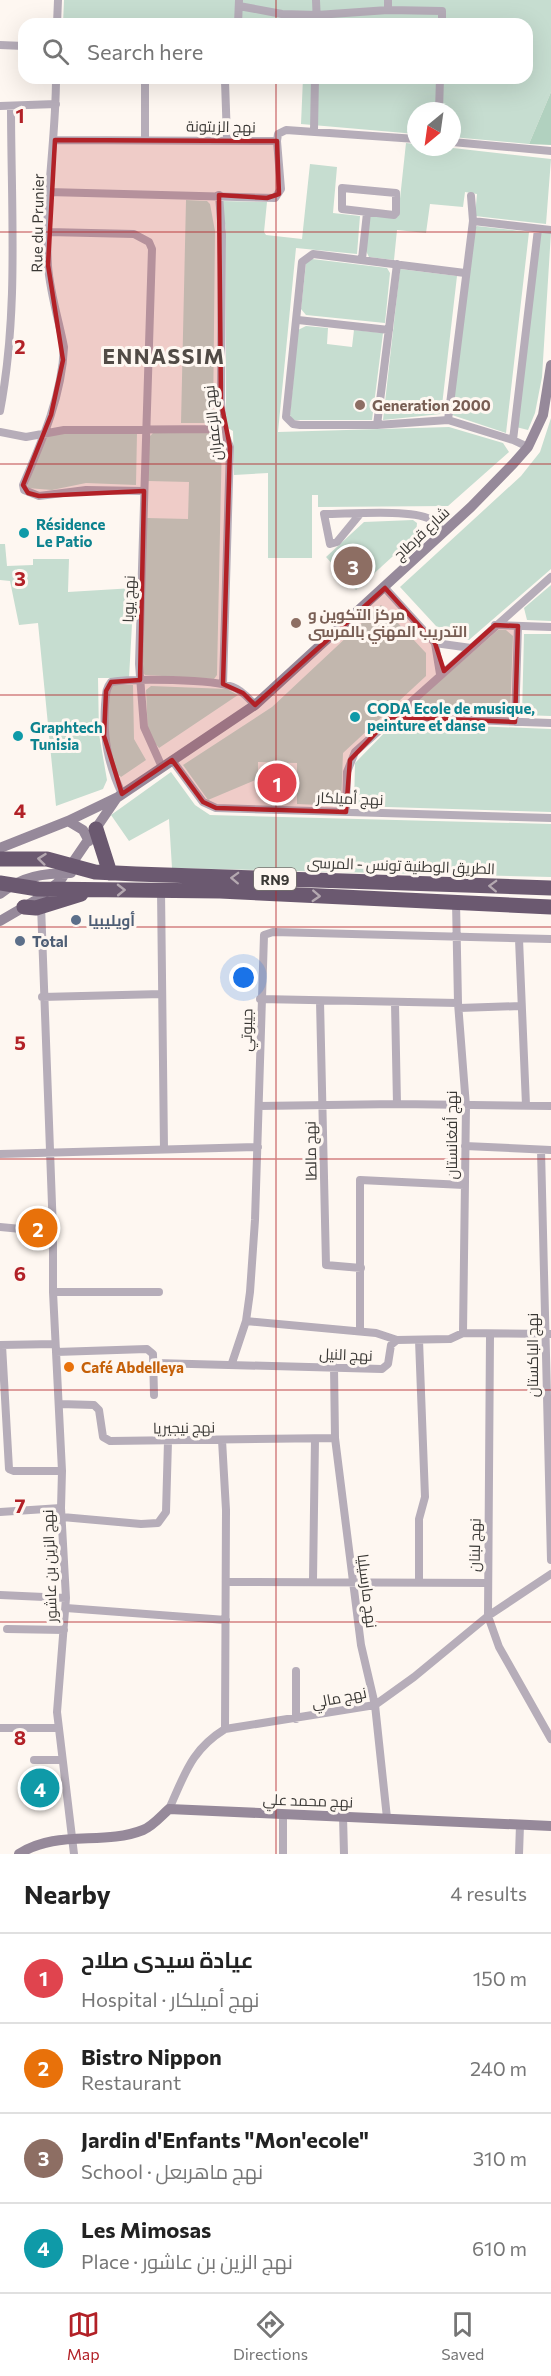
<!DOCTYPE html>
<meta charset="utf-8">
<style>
body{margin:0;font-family:Commissioner,Cairo,sans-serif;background:#f6f6f6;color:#222}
.compass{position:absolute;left:407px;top:102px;width:54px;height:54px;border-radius:50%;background:#fff;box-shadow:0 6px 24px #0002;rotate:209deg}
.you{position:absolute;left:244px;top:978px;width:21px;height:21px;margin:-15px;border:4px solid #fff;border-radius:50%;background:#1a73e8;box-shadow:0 0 0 9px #1a73e833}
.badge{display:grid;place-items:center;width:39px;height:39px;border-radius:50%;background:#b22127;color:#fff;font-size:20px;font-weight:700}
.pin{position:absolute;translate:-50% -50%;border:3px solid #fff;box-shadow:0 2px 6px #0006}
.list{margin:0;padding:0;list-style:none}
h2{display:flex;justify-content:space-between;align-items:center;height:78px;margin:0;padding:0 24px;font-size:26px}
h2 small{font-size:20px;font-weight:400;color:#767676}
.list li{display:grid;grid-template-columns:39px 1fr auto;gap:18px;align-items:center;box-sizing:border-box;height:90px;padding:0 24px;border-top:2px solid #e0e0e0}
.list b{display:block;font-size:22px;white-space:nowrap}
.list p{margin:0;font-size:20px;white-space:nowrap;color:#767676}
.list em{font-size:20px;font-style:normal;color:#767676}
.icon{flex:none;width:33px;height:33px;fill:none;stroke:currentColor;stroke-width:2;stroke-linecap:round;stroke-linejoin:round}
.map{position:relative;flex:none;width:551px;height:1854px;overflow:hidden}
.search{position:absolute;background:#fff;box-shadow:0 6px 24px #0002;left:18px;right:18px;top:18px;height:66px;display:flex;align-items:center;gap:15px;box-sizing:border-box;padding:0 21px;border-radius:18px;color:#767676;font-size:22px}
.sheet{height:438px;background:#fff}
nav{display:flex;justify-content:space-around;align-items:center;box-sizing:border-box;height:84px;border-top:2px solid #e0e0e0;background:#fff;font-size:16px;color:#767676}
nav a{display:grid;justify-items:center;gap:3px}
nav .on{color:#b22127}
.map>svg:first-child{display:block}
.green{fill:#c6ddd0}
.forest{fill:#b1d1bf}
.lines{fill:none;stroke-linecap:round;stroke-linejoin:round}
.street{stroke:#b6adb9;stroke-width:8}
.secondary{stroke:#96899a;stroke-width:10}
.highway{stroke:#6b5970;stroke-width:15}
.oneway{stroke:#b4a8b0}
.marked{fill:#b22127;fill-opacity:0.2;stroke:#b22127;stroke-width:4.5;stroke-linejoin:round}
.grid{fill:none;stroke:#b22127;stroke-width:1.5;stroke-opacity:0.55}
.education-dot{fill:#8d6e63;stroke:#fef7f1;stroke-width:2}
.culture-dot{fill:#0f9aa8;stroke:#fef7f1;stroke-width:2}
.service-dot{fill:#5c6f8a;stroke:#fef7f1;stroke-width:2}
.food-dot{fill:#e8710a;stroke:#fef7f1;stroke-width:2}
.labels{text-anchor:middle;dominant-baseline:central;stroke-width:6;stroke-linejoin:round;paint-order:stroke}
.shield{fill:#fef7f1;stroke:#75716d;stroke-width:1.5}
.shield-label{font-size:14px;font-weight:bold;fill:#3a3835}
.street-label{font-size:15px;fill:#3a3835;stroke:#fef7f1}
.education-label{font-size:15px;font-weight:bold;fill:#785e54;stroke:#fef7f1;text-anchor:start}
.culture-label{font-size:15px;font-weight:bold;fill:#0d838f;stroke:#fef7f1;text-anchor:start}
.service-label{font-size:15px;font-weight:bold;fill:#4e5e75;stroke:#fef7f1;text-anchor:start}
.food-label{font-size:15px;font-weight:bold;fill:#c56008;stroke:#fef7f1;text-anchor:start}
.district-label{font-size:21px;font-weight:bold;letter-spacing:1.5px;fill:#514b46;stroke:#fef7f1}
.grid-label{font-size:20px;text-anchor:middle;font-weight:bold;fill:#b22127;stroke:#fef7f1;stroke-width:6;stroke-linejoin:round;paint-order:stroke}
</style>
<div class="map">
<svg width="551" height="1854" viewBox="0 0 551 1854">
<rect width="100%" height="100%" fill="#fef7f1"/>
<path class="green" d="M64,0H551V92L529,144L452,137V111H416V134L301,124L303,78H527V24H63Z
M61,78H146L61,83Z
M406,143L416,144V147H444L551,159L546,224L475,216L477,194L465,192L463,207L430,204L426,233L397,230L394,260L369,257L366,251L369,218L373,215L398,217Z
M310,164L337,167L333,213L360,216L357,254L296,248L278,432L449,427L503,443L509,452L448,506L318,507V495H312V558H268V473L234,475L233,431L226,427V229L221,201L267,202L264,232L266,235L302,239Z
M186,200L207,201L210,204L215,231L213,423H181Z
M477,226L529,232L506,433L452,415L472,230Z
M540,230L551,232L542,377L535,413L528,430L516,427Z
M312,259L387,268L390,273L385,323L306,315L301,309L306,263Z
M400,269L457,276L441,414L383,420Z
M306,326L328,328L327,344L352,347L354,330L383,333L372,420H292L290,415L298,330Z
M551,418V569L469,640L448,639L400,587L521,476L540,452Z
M155,431L217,432L222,437L217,675L214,679L145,675L141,671L147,518L188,519L189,482L148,481L149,437Z
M137,433L136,485L86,483L52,490L27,488L31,471L47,434Z
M413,520L417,523L416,535L356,590L326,557L364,522Z
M0,544H5L7,566L33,565V559H69L68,592L134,588L129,678H98L99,734L107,780L103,789L56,806L38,623L19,625L10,581L0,580Z
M551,585V621L527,620L524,608Z
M381,605L426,653V676L343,753L341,806L297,804V763L258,762V779L208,800L183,765L272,707Z
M498,630H506L513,636L510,715L412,711L410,707Z
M524,634H551V716L522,715Z
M107,684L133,685L134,739L146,760L121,777C101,762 107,708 107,684Z
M151,686L227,689L238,695L159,748L148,735L146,690Z
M394,723L551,729V812L354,806L355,763Z
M171,772L195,805L210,815L551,824V877L172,868L169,819L129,841L111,815Z"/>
<path class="forest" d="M551,92V145L529,144Z"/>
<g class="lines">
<path class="street" d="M316,0L317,24
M388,0V10
M239,6L282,14L317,15L388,10L442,11V24
M57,24L58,0
M238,24L239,0
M0,45L24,46
M56,78C56,141 44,203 48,266C50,293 59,321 64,347C62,396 42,441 23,485L24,490L39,496L86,490L144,491
M225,81L227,139
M0,106L56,104
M439,111L440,78
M314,130L315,78
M55,140L277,141L278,134L286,130L416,139
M145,140V78
M452,142L551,151
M342,188L396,193V213L394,215L342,209Z
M48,192L275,198L281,189L277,141
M219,195L222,234L221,402L223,429L230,447L223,684
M473,221L551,230
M48,232L134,234L149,242L152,249L139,664L144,727L162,767
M362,259L367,213
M465,273L313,254L302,262L286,417L293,424L300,425H377L448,420L513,440L528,447
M298,320L389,330
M0,411C19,312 11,207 11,106
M448,420L473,221L471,196
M377,425L397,264
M0,432L26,437L64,430L223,429
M513,440L538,229
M360,514L337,542L330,544L324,514C349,514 410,509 430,519C435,522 439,528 444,532
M385,588L435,643L440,674
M495,625L551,627
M435,643L471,648
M391,717L551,723
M515,722L518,626
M172,760L203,802L216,808L551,818
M122,794C108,764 103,738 105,705C106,697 105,689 111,682C133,678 213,679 233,687C242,690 248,698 255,705
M346,812L347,772L355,752L551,577
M161,890L164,1149
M456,902L458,1003L466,1106L463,1333
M41,905L53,1232V1292L62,1471L61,1508L66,1598L57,1712L74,1854
M519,939L526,1105
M42,997L162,994
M260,999L458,1003
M320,1001L326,1265L361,1268
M395,1003L397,1104
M459,1008L521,1006
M259,1106L397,1104L551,1106
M465,1146L551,1150
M541,1150L551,1560
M0,1154L258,1147
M0,1227L53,1232
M53,1292H159
M246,1321L376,1333L397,1340
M360,1331V1180L464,1185
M490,1335L488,1616L499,1647L551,1739
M0,1345L55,1344
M2,1345L9,1469L14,1471H62
M56,1352L147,1349L153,1354L154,1395
M155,1363L382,1369L388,1364L391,1345L397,1340L450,1339L463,1333L551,1334
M232,1363L246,1321L250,1292L255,1220L264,935L273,932L551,939
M334,1367L335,1438L361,1645L375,1705L387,1818
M60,1404L94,1405L99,1410L103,1437L110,1441L335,1438
M222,1440L226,1510L225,1729
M0,1512L61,1508
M62,1517L141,1524L158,1523L166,1512L168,1441
M313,1580L315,1439
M227,1582L487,1583
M419,1582V1519L425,1497L419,1340
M0,1595L66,1598
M66,1608L226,1620
M7,1629L64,1630
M296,1671V1719
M0,1728H58
M34,1760H62
M169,1809C185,1774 191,1750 225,1729L375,1705L414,1677L488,1616L551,1574
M343,1816L344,1854
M283,1854V1814
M519,1854L520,1825"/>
<path class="secondary" d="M68,821L83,830L89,841
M0,848L68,821L118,797L255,705L471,507L513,464L528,447L543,415L551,365
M0,894C22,876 44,873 71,873
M0,921L36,900L60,881L116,799
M19,1854C57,1829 103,1846 143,1830C153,1826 161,1816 169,1809L551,1826"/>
<path class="highway" d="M96,829L110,873
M0,859H47L95,872L136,874L551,888
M0,883L38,889L220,891L551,907
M24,907L36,908L81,894"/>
</g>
<defs><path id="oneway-chevron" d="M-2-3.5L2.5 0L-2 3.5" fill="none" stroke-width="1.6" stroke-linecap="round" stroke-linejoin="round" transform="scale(1.5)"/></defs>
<g class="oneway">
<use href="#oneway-chevron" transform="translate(42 859) rotate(-174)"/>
<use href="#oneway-chevron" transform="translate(235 878) rotate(-178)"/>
<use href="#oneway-chevron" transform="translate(493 886) rotate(-178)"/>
<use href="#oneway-chevron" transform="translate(121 890) rotate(-1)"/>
<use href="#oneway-chevron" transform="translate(316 896) rotate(3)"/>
</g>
<path class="marked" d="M55,140L277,141L279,194L267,198L219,195L221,402L230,447L223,684L243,693L255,705L385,588L435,643L444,671L495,625L518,626L515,722L391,717L350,760L346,812L216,808L203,802L172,760L122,794L104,736L106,691L111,682L140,680L144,491L39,496L28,493L23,485L51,415L63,360L48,265Z"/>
<path class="grid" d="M276,0V24M276,78V1854M0,232H551M0,464H551M0,695H551M0,927H551M0,1159H551M0,1390H551M0,1622H551"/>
<g class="education-dot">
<circle cx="360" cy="405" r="6"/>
<circle cx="296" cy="623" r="6"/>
</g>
<g class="culture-dot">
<circle cx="24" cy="533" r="6"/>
<circle cx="355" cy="717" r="6"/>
<circle cx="18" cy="736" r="6"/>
</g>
<g class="service-dot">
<circle cx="76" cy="920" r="6"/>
<circle cx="20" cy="941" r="6"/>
</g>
<circle class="food-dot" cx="69" cy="1367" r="6"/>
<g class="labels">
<rect class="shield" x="254" y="868" width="42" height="22" rx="4.5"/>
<g class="shield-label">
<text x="275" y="879">RN9</text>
</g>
<g class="street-label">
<text transform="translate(221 126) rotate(1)">نهج الزيتونة</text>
<text transform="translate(37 223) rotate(-89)">Rue du Prunier</text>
<text transform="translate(212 423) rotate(-96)">نهج الزعفران</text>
<text transform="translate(421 533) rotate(-43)">شارع قرطاج</text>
<text transform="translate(128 599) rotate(-88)">نهج يوبا</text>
<text transform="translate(350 798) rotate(2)">نهج أميلكار</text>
<text transform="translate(401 865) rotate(2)">الطريق الوطنية تونس - المرسى</text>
<text transform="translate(246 1030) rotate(-89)">جيبوتي</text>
<text transform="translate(451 1135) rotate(-90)">نهج أفغانستان</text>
<text transform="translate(310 1151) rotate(-91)">نهج مالطا</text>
<text transform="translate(346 1354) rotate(2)">نهج النيل</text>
<text transform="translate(532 1355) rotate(-90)">نهج الباكستان</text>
<text transform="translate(184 1427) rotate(-1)">نهج نيجيريا</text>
<text transform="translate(474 1545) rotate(-89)">نهج لبنان</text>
<text transform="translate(49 1566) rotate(-92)">نهج الزين بن عاشور</text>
<text transform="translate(368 1591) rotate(83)">نهج مارسيليا</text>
<text transform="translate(339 1697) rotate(-11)">نهج مالي</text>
<text transform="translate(308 1800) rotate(2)">نهج محمد علي</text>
</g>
<g class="education-label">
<text x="372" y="405">Generation 2000</text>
<text x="308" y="614">مركز التكوين و<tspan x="308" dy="17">التدريب المهني بالمرسى</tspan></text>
</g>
<g class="culture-label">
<text x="36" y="524">Résidence<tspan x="36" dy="17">Le Patio</tspan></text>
<text x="367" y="708">CODA Ecole de musique,<tspan x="367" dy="17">peinture et danse</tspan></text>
<text x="30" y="727">Graphtech<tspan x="30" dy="17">Tunisia</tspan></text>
</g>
<g class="service-label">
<text x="88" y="920">أويليبيا</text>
<text x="32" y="941">Total</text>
</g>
<g class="food-label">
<text x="81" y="1367">Café Abdelleya</text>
</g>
<g class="district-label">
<text x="164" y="355">ENNASSIM</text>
</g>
</g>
<g class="grid-label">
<text x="20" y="123">1</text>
<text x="20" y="354">2</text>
<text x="20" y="586">3</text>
<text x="20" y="818">4</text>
<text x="20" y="1050">5</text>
<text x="20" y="1281">6</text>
<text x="20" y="1513">7</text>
<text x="20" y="1745">8</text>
</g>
</svg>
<svg class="compass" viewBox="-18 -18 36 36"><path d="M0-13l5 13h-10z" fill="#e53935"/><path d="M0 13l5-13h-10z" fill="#767676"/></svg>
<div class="you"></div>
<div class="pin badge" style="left:277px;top:783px;background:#e0444e">1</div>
<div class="pin badge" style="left:38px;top:1228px;background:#e8710a">2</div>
<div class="pin badge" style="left:353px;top:566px;background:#8d6e63">3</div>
<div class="pin badge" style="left:40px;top:1788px;background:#0f9aa8">4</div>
<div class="search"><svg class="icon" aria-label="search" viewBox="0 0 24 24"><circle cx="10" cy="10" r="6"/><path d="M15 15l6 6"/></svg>Search here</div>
</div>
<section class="sheet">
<h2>Nearby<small>4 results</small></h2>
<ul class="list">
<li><span class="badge" style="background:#e0444e">1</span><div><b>عيادة سيدى صلاح</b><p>Hospital · نهج أميلكار</p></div><em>150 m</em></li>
<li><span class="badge" style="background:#e8710a">2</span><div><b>Bistro Nippon</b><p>Restaurant</p></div><em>240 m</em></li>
<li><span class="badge" style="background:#8d6e63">3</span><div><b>Jardin d'Enfants &quot;Mon'ecole&quot;</b><p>School · نهج ماهربعل</p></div><em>310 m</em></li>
<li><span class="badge" style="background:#0f9aa8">4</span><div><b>Les Mimosas</b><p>Place · نهج الزين بن عاشور</p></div><em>610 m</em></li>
</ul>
</section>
<nav>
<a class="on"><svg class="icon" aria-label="map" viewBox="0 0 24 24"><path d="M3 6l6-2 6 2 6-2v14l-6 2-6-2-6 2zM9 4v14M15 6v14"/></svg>Map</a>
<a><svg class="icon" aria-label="directions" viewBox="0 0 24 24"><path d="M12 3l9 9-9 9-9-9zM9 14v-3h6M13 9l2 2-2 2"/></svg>Directions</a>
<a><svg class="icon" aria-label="saved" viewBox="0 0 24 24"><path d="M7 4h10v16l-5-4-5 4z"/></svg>Saved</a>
</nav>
